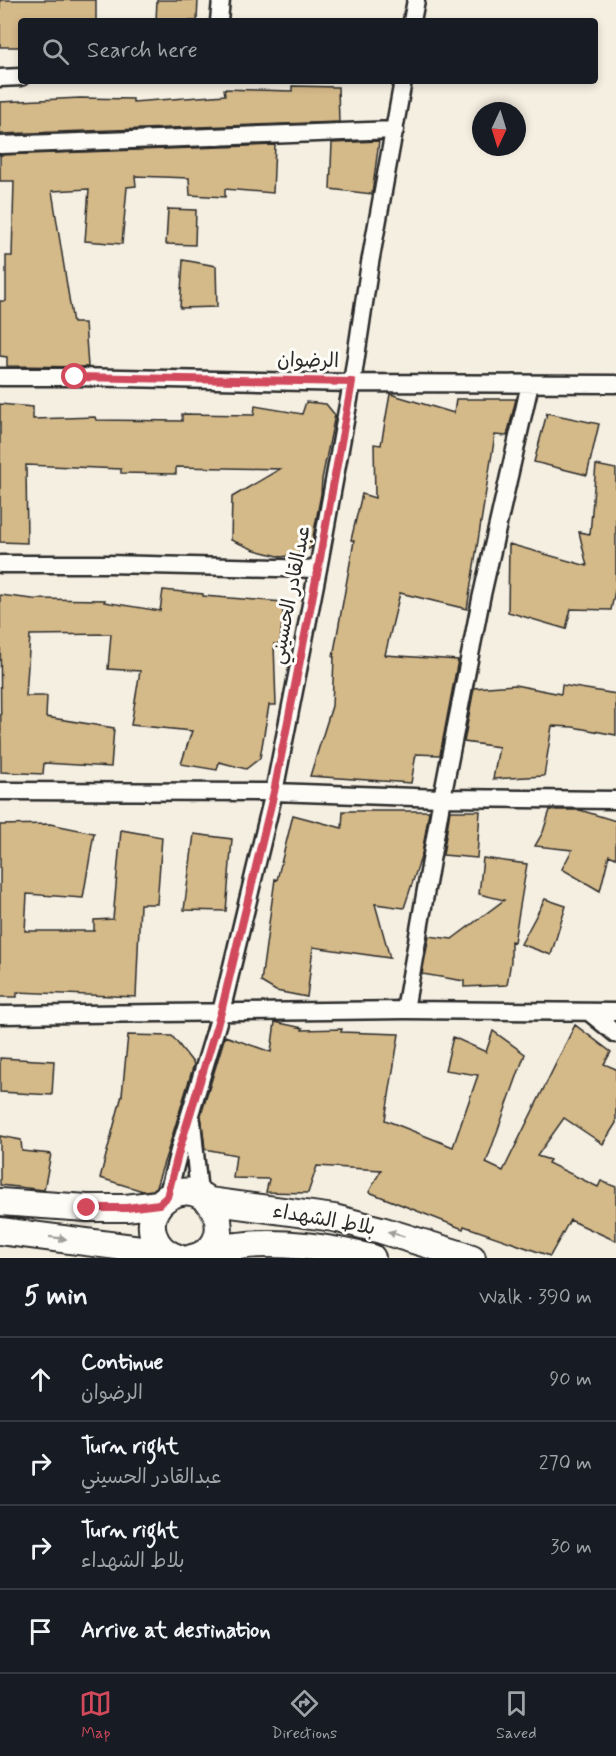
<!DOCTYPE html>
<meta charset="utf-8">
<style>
body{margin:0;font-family:Mynerve,"Playpen Sans Arabic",sans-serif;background:#242831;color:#f1f3f6}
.compass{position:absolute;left:472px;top:102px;width:54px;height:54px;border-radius:50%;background:#171b24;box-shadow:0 3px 9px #0003;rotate:184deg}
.stop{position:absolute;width:18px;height:18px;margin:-14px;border:4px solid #d1495b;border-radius:50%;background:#fff}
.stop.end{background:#d1495b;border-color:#fff;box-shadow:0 2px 6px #0008}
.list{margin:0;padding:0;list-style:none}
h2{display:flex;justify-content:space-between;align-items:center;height:78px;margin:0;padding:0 24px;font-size:26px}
h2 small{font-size:20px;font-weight:400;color:#9ea1a6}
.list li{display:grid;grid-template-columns:39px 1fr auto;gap:18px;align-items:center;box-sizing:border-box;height:84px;padding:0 24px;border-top:2px solid #363941}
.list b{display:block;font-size:22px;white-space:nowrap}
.list p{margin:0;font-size:20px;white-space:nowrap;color:#9ea1a6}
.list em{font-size:20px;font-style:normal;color:#9ea1a6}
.icon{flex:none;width:33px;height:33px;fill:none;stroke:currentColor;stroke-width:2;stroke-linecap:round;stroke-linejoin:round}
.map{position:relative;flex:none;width:616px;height:1258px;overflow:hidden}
.search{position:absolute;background:#171b24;box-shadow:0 3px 9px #0003;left:18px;right:18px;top:18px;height:66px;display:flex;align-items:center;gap:15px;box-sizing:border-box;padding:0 21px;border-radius:6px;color:#9ea1a6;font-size:22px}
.sheet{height:414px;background:#171b24}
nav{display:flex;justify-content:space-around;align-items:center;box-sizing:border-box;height:84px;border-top:2px solid #363941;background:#171b24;font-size:16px;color:#9ea1a6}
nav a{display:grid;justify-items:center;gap:3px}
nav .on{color:#d1495b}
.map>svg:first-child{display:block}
.building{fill:#d4b989;stroke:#2b2b2b;stroke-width:1.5}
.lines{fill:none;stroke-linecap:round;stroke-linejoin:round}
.street-casing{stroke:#2b2b2b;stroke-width:21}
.primary-casing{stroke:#2b2b2b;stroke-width:30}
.street{stroke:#fdfcf7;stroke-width:16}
.primary{stroke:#fdfcf7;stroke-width:26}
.oneway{fill:#9e9e9b}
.route{stroke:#d1495b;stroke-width:8}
.labels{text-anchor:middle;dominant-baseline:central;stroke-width:6;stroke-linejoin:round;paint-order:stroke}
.street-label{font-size:20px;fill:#2b2b2b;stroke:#fdfcf7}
</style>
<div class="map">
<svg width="616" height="1258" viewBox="0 0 616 1258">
<rect width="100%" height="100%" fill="#f5efe1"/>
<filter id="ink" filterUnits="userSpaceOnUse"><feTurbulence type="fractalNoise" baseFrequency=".0167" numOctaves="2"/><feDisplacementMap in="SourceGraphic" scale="12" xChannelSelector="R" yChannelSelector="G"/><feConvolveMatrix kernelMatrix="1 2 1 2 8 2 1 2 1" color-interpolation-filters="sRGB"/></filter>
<g filter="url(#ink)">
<path class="building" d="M0,0H96V21H21V47H0Z
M157,0H198L197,21H156Z
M292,86L338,87L339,122L0,134V102L80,98L133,99V102L225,95L224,89L292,91Z
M379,141L372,194L330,189L332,143Z
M275,145L273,193L225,189V197L190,195L189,178L135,176L136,186L127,187L122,244L85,241L89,189L52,191L73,323H85L88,367L7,366V357L0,356V301H6V256H12L14,181H0V155Z
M168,209L196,210L195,245L166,244Z
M183,260L216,266L217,307L180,308Z
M390,394L454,413L456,399H516L507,436L495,435L467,609L400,593L385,655L458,660L440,755L416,754L411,783L310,776L332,706L334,657H333L354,541L351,540L362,494L375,498L374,444L381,445Z
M306,402L326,404L335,415L322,479L321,494L311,548L297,554L282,557L255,550L231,540L232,497L280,469L176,467V474L121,473V469L26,465L27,543L0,542V404L33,407V419L95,417L96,420L182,421V414L254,415L255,406L302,414Z
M547,413L599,424L587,475L534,462Z
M596,465L616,469V586L611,610L571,609L566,629L508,612L509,544L587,566L579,532L590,534Z
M163,590L203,594V596L284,602L280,644H274L276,705H269L260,758L246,769L219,762L217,770L181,764L192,731L131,725L140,671L108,669L111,634L30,635L26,696H47L46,717L114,728L111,767L44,763L43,774L1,772L0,595L33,599L105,600L104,602L160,611Z
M515,685L561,694L562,685L616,694V735L573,727L552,726L544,776L493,779L499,747L464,742L474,688Z
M550,810H580L616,821V858L609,855L600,891L562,869L572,850L535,846L543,832Z
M343,811H429L422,854L404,908L375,904L390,958L313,947L307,997L276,991L261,982L275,879L277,880L293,815L342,828Z
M450,811H480L477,858L443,855Z
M50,824L94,833L83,898L27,894L25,931H94V920L113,919L121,830L162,837L157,904H140L136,997L17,992V997H0V825Z
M194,834L232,839L226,911L184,910Z
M483,858L527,864L514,942L511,941V961L507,985L464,987V981L422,974L429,936L452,939L504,900L479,894Z
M545,899L566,906L551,955L521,944Z
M275,1022L303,1028L302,1030L342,1029L341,1032L399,1034L385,1120L453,1147L478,1075L445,1070L453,1037L486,1052L493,1031L525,1054L486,1163L503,1171L575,1025L611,1052L604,1064L616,1069V1123L603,1144L564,1118L537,1156L550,1160L548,1163L598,1187L601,1181L616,1187V1241L570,1220L550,1256L464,1226L463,1229L369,1192L381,1170L317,1166L308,1193L266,1192L269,1179L233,1178L236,1155L205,1149L201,1115L225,1036L271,1052Z
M128,1035L172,1036L194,1064L168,1150L156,1187L153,1190L143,1191L100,1178L122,1095Z
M0,1058L54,1061L52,1095L0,1092Z
M0,1136L21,1140L22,1151L51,1154L44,1190L0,1185Z"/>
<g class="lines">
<defs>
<path id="street" d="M219,21L221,0
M412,21L416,0
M0,78L21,77
M0,145L395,130
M0,377H75L352,383L616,384
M0,564H107L318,569
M0,791L274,792L442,798L616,800
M405,1010L441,803L481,599L530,384
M589,1012L616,1034
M0,1015L405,1010L616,1012
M192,1121L199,1194
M167,1197L180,1147L221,1012L274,792L318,569L352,383L370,263L403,81"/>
<path id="primary" d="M209,1201L334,1218L381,1230L472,1258
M0,1202L87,1208H126L159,1204
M0,1231L164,1252
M206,1252C216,1250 227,1247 238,1246C282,1240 328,1248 372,1258
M179,1258C160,1253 148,1236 153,1216C156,1207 162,1200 170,1196C214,1173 242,1247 192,1258"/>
</defs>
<use href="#street" class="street-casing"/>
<use href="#primary" class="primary-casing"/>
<use href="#street" class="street"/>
<use href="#primary" class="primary"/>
</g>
<defs><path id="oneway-solid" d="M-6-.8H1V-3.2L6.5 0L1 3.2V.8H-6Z" transform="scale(1.5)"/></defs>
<g class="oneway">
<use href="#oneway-solid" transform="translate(396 1234) rotate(-163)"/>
<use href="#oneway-solid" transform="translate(58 1238) rotate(7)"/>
</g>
</g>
<g class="lines" filter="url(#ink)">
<path class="route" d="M75,377L352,382L318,569L274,792L221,1012L180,1147L167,1197L159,1204L126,1208H87"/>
</g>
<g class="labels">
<g class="street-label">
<text transform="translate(308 361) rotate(1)">الرضوان</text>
<text transform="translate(291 595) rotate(-79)">عبدالقادر الحسيني</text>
<text transform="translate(324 1220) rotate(10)">بلاط الشهداء</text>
</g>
</g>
</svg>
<svg class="compass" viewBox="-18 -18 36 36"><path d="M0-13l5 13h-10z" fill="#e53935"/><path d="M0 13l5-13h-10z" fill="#9ea1a6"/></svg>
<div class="stop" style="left:75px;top:377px"></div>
<div class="stop end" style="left:87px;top:1208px"></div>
<div class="search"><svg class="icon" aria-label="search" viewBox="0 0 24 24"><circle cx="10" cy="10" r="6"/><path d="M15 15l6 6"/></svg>Search here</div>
</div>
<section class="sheet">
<h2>5 min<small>Walk · 390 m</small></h2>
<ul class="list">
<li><svg class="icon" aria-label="ahead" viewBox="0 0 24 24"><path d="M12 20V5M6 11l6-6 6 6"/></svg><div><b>Continue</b><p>الرضوان</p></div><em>90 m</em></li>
<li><svg class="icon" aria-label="right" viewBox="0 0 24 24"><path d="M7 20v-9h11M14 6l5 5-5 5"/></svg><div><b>Turn right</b><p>عبدالقادر الحسيني</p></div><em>270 m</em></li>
<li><svg class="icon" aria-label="right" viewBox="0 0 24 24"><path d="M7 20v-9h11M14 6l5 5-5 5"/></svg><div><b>Turn right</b><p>بلاط الشهداء</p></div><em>30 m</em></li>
<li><svg class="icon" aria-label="arrive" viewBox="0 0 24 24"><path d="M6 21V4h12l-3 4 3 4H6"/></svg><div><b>Arrive at destination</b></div></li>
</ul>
</section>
<nav>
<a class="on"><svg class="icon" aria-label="map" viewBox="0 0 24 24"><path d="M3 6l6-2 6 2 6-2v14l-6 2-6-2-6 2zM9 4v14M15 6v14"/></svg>Map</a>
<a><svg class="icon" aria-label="directions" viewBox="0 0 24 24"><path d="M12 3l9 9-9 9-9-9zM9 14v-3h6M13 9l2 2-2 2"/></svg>Directions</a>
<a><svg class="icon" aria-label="saved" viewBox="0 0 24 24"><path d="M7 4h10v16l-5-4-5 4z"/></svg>Saved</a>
</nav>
